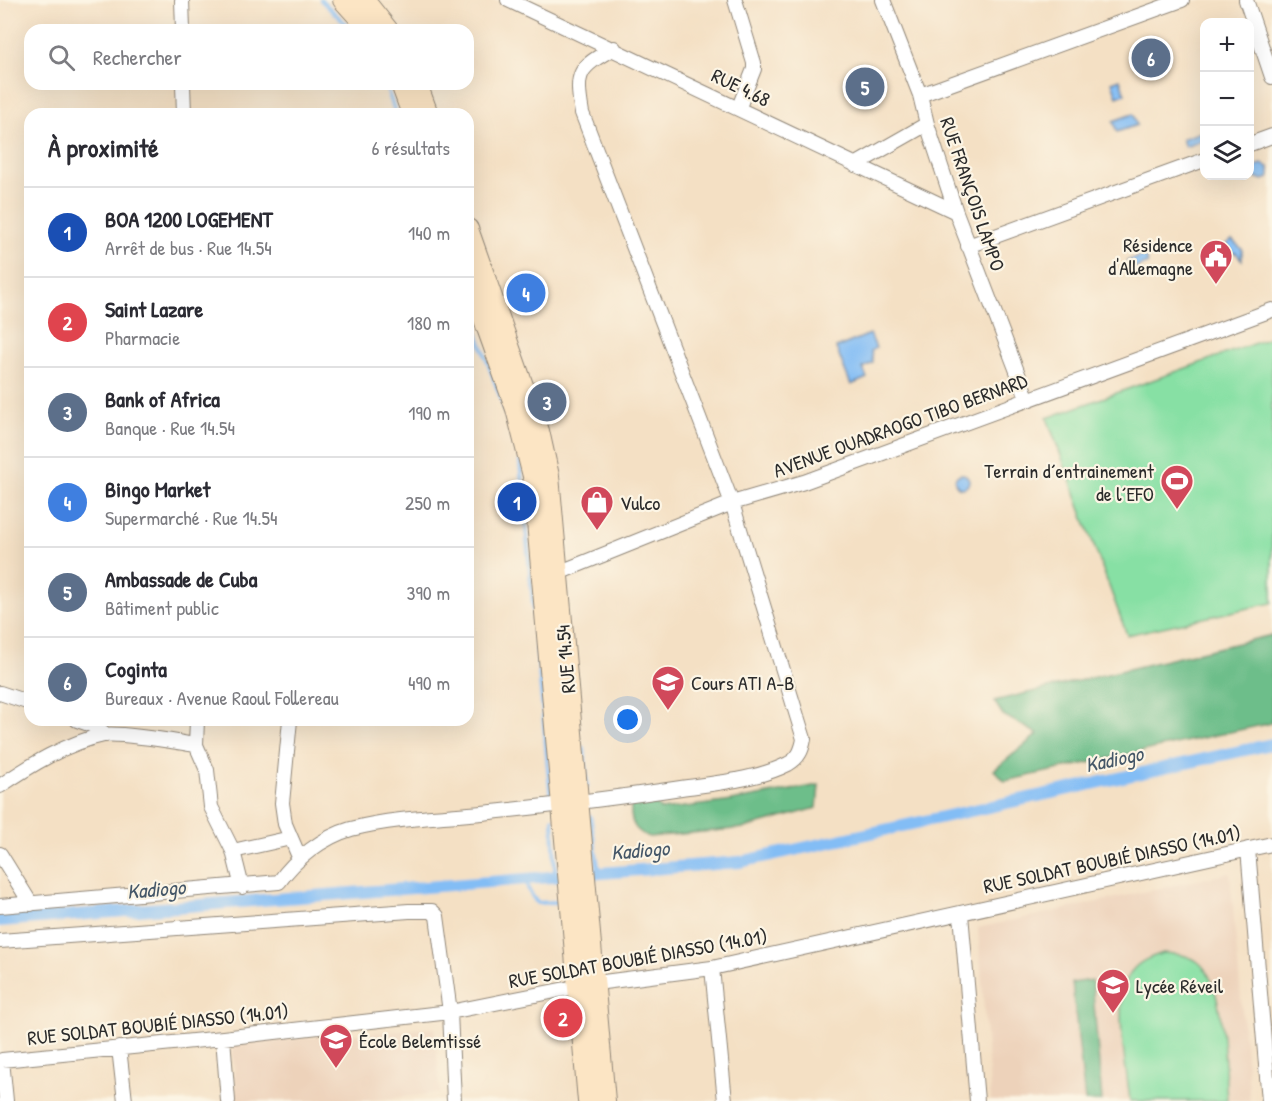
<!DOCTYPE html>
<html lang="fr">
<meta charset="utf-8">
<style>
body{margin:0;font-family:"Patrick Hand",sans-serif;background:#f2f2f3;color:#2b2b33}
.controls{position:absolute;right:18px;top:18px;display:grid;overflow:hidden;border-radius:12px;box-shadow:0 6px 24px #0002}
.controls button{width:54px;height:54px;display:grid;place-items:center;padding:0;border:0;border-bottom:2px solid #e1e1e2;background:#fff;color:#2b2b33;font:30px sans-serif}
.you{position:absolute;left:628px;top:720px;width:21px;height:21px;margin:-15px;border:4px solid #fff;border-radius:50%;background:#1a73e8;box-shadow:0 0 0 9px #1a73e833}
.badge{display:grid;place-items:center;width:39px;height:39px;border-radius:50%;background:#2563eb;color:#fff;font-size:20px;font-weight:700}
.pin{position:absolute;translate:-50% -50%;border:3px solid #fff;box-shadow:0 2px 6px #0006}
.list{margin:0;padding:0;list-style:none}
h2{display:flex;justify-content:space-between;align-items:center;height:78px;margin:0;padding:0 24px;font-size:26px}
h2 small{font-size:20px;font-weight:400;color:#7c7c81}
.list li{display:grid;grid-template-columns:39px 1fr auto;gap:18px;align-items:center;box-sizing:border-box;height:90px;padding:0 24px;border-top:2px solid #e1e1e2}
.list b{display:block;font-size:22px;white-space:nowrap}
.list p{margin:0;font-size:20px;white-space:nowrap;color:#7c7c81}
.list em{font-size:20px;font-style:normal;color:#7c7c81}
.icon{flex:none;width:33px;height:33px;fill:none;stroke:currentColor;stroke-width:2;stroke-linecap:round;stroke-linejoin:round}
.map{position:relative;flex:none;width:1272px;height:1101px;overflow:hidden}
.search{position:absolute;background:#fff;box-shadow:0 6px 24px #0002;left:24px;top:24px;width:450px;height:66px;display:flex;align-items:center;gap:15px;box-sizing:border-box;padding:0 21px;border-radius:18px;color:#7c7c81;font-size:22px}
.panel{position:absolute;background:#fff;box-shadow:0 6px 24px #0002;left:24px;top:108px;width:450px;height:618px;border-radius:18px}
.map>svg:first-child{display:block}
.built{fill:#edd2ba}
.green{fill:#87e0a4;stroke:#598668;stroke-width:1.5}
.forest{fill:#6dbe8a;stroke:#4c745a;stroke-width:1.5}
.water{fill:#83bdf5;stroke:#577490;stroke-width:1.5}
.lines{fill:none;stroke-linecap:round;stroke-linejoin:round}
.stream{stroke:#83bdf5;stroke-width:4}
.canal{stroke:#83bdf5;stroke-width:12}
.minor-casing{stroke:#908678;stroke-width:16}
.secondary-casing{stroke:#908678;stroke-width:22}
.minor{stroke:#fff;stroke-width:14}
.secondary{stroke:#fce5c4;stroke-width:20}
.labels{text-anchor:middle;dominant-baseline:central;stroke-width:4.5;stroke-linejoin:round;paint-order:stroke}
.street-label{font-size:20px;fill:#2b2b2b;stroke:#fcf5e5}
.poi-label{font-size:20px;fill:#2b2b2b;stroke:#fcf5e5;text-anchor:start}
.water-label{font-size:21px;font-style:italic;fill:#455768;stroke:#fcf5e5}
</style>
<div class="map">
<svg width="1272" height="1101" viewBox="0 0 1272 1101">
<rect width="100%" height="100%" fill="#fcf5e5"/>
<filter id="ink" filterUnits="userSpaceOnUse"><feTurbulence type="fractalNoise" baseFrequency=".0167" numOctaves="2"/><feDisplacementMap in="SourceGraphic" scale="12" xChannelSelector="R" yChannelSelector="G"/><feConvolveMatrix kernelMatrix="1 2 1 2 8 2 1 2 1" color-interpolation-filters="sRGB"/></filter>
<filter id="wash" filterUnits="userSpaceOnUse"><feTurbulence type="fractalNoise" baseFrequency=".008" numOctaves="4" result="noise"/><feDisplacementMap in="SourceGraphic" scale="24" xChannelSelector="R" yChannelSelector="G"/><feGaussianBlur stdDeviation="1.35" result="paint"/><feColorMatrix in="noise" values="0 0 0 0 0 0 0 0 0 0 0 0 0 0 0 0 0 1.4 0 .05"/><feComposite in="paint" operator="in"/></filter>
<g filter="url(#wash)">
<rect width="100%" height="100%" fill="#f4e0c4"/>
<path class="built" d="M1230,873L1250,1101H991L978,928Z
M435,1028L440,1093L365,1101H237L232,1044Z"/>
<path class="green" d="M1272,337V603L1127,635L1047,418Z
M1163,953C1175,954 1187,954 1198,962C1226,983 1224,1067 1227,1101H1130C1127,1069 1111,997 1131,972C1139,961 1151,957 1163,953Z"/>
<path class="forest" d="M1272,635V723L1005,781L994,770L1038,734L1003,715L994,701Z
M819,785L817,808L745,828L649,837C634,831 630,822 631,806L639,800L655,802L661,810L725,802Z
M1092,980L1102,1101H1085L1072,983Z"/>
<path class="water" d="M1120,79L1125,94L1117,97L1112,82Z
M1133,114L1137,125L1117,132L1113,121Z
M1201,132L1204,140L1185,147L1182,139Z
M1262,164L1269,167V178L1263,180L1254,177L1247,183L1242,181L1240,176H1250V168Z
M1232,240L1242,249V260L1236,253L1227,252L1226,244Z
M1145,255L1148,263L1130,270L1127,261Z
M870,334L876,348L871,351L873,363L863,368L867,378L851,385L836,348Z
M955 481a7 7 0 1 1 14 0a7 7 0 1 1-14 0Z"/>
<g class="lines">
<path class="stream" d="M321,0L352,30
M385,84L396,114
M468,309L509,420
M520,462L551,800
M584,748L587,787
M590,816L598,866L603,871
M552,875L555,870L553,819
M525,877L529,891L537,903L557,902"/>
<path class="canal" d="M0,921L740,862L1272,744"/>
</g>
</g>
<g filter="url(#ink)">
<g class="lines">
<defs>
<path id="minor" d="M182,0L183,30
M508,0L956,212
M735,0L754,63V69L739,107
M883,0L920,95L927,124L956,212L1028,400
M1246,0L1272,77
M183,84L184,114
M920,95L1182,0
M1250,144L1272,136
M855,165L927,124
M968,246L1204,160
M550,574L558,573L732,503L804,482L1272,310
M0,693L30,703
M77,720L97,727L106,735
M197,720L196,745L207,770L211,807L233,851L242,887
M290,720L282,803L285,824L300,859
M0,786C31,765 66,743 104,735C120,732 176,742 196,745
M1248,849L1269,1101
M233,851L291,838
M0,854L31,904
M0,906L279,882C295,859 323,837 351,829C394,818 439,817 482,813C549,806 615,798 681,788C716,783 756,780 788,764C799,758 802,750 804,739L732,503L582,113C575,72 578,68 614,48
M961,914L977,1101
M0,941L409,911H432L437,916L450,1012L454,1101
M712,968L725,1101
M223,1038L228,1101
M119,1048L125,1101
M6,1101L2,1060L223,1038L450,1012L596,983L712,968L1272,844"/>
<path id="secondary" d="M343,0L370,30
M364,0L388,30
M401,84L412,114
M417,84L428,114
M468,229L539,431L549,476L605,1101
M468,275L516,409L533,476L588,1101"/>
</defs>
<use href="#minor" class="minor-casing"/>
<use href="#secondary" class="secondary-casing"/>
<use href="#minor" class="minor"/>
<use href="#secondary" class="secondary"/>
</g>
</g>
<defs>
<symbol id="civic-pin" viewBox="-11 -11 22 30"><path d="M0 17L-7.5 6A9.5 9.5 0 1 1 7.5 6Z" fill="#d1495b" stroke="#fcf5e5"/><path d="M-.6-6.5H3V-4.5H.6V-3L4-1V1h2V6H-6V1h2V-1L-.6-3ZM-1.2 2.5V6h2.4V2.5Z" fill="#fff"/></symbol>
<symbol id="stadium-pin" viewBox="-11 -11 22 30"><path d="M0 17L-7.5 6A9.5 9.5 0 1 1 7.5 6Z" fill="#d1495b" stroke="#fcf5e5"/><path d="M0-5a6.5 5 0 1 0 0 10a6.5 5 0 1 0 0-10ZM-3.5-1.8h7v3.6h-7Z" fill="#fff"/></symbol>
<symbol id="shop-pin" viewBox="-11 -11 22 30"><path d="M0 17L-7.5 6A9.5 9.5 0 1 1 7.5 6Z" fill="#d1495b" stroke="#fcf5e5"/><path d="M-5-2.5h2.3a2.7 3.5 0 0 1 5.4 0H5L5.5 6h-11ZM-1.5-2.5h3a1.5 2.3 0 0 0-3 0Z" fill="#fff"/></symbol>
<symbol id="school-pin" viewBox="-11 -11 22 30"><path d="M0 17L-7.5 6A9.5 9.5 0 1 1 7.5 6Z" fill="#d1495b" stroke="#fcf5e5"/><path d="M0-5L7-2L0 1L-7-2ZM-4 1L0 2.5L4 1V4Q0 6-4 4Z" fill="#fff"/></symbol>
</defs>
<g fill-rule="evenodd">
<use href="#civic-pin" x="1197" y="237" width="38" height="52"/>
<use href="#stadium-pin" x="1158" y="462" width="38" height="52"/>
<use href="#shop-pin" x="578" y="483" width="38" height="52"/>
<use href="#school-pin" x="649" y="663" width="38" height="52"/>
<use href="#school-pin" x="1094" y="966" width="38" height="52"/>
<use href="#school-pin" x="317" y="1021" width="38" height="52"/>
</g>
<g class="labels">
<g class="street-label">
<text transform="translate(741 87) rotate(26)">RUE 4.68</text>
<text transform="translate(973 194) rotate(71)">RUE FRANÇOIS LAMPO</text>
<text transform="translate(900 425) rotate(-20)">AVENUE OUADRAOGO TIBO BERNARD</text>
<text transform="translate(565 659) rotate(-95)">RUE 14.54</text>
<text transform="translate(1112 859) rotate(-12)">RUE SOLDAT BOUBIÉ DIASSO (14.01)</text>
<text transform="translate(638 958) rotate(-10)">RUE SOLDAT BOUBIÉ DIASSO (14.01)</text>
<text transform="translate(158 1024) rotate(-6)">RUE SOLDAT BOUBIÉ DIASSO (14.01)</text>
</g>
<g class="poi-label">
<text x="1193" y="244" text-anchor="end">Résidence<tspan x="1193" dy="23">d'Allemagne</tspan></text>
<text x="1154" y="470" text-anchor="end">Terrain d´entrainement<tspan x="1154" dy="23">de l´EFO</tspan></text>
<text x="620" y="502">Vulco</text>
<text x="691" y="682">Cours ATI A-B</text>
<text x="1136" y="985">Lycée Réveil</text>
<text x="359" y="1040">École Belemtissé</text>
</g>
<g class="water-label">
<text transform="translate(1114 759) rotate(-12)">Kadiogo</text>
<text transform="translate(640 850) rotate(-5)">Kadiogo</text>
<text transform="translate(156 889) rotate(-5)">Kadiogo</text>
</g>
</g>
</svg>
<div class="controls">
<button>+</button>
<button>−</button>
<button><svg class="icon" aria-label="layers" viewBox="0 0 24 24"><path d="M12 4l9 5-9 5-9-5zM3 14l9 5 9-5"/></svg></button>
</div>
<div class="you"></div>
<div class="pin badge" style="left:517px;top:502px;background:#1a4fb4">1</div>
<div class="pin badge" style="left:563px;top:1018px;background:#e0444e">2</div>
<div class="pin badge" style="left:547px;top:402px;background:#5c6f8a">3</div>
<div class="pin badge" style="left:526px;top:293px;background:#3f7fe0">4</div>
<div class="pin badge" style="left:865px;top:87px;background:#5c6f8a">5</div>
<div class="pin badge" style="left:1151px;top:58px;background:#5c6f8a">6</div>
<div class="search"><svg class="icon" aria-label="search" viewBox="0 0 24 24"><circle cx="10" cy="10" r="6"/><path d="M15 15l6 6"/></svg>Rechercher</div>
<section class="panel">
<h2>À proximité<small>6 résultats</small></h2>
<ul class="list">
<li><span class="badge" style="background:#1a4fb4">1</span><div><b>BOA 1200 LOGEMENT</b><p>Arrêt de bus · Rue 14.54</p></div><em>140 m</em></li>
<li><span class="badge" style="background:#e0444e">2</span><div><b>Saint Lazare</b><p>Pharmacie</p></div><em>180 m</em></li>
<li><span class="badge" style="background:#5c6f8a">3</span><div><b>Bank of Africa</b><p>Banque · Rue 14.54</p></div><em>190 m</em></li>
<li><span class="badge" style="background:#3f7fe0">4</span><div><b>Bingo Market</b><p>Supermarché · Rue 14.54</p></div><em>250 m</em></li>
<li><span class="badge" style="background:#5c6f8a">5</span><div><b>Ambassade de Cuba</b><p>Bâtiment public</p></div><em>390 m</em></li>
<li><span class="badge" style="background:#5c6f8a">6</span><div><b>Coginta</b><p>Bureaux · Avenue Raoul Follereau</p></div><em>490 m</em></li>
</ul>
</section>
</div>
